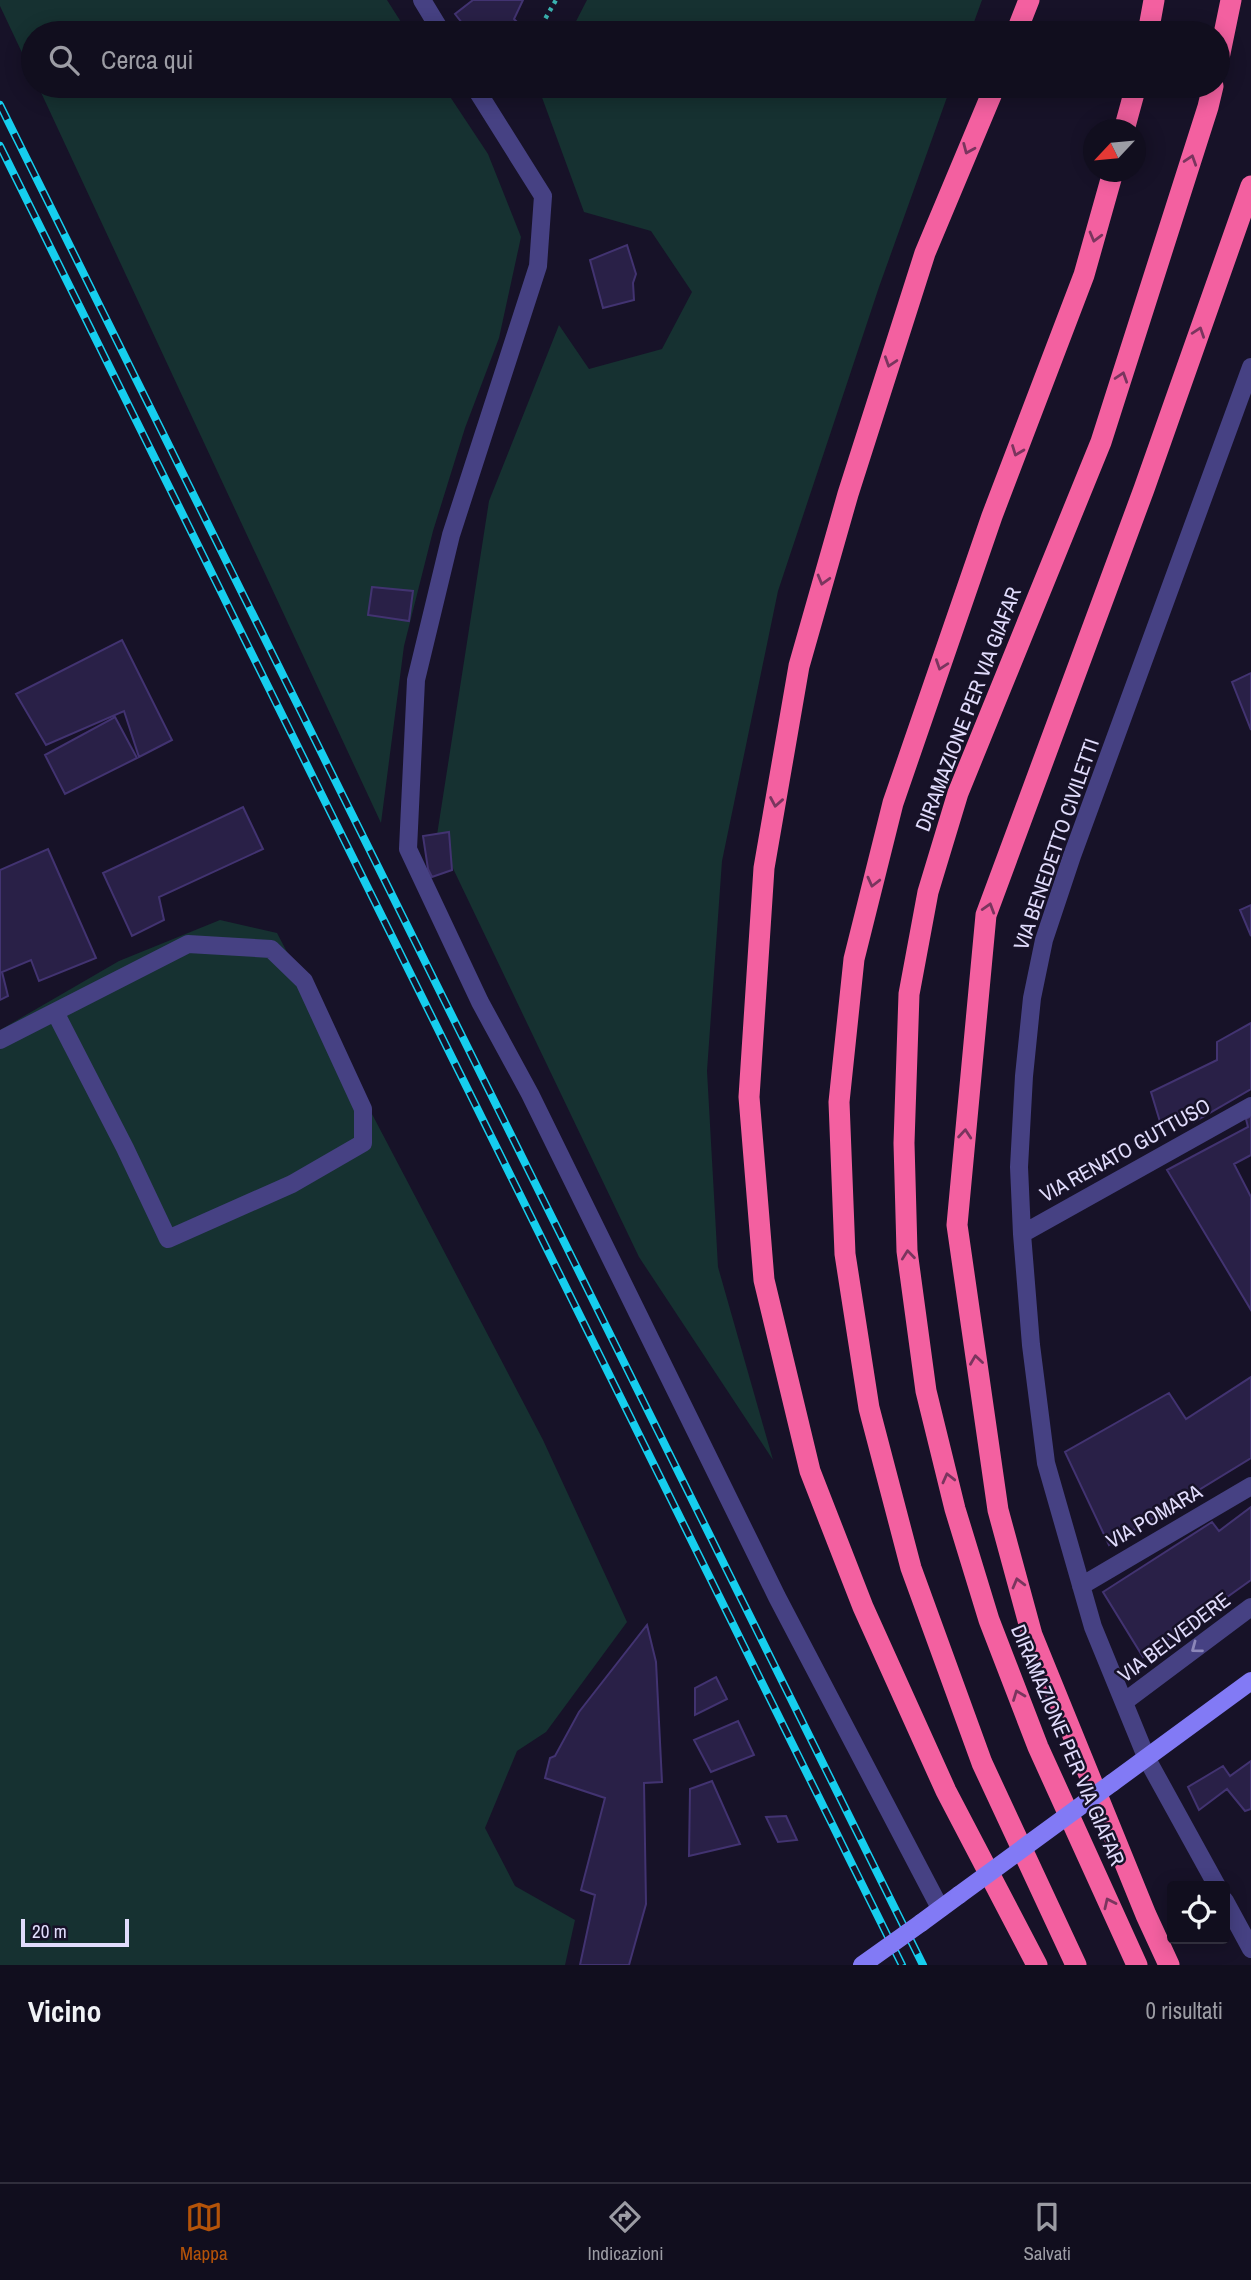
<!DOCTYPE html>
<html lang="it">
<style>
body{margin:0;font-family:"Archivo Narrow",sans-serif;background:#1e1c2b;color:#f1f3f6}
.controls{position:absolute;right:21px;bottom:21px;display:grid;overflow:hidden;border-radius:7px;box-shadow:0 4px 18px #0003}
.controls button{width:63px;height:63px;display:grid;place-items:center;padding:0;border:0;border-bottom:2px solid #302e3c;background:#110e1e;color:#f1f3f6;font:35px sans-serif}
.compass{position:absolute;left:1083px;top:119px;width:63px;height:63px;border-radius:50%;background:#110e1e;box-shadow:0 4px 18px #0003;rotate:244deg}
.scale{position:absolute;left:21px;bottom:18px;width:108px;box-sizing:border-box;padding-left:7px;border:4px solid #e1dcfc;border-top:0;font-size:19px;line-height:24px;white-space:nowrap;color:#e1dcfc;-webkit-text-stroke:5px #171228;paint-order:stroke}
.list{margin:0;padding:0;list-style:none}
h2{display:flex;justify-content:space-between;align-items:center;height:91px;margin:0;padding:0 28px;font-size:30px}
h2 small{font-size:23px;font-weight:400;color:#9c9ca4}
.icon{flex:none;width:38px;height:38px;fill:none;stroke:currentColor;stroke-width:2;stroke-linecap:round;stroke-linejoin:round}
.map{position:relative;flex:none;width:1251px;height:1965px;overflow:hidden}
.search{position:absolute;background:#110e1e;box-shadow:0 4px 18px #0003;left:21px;right:21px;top:21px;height:77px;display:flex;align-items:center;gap:18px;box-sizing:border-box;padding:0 24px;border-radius:38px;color:#9c9ca4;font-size:26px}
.sheet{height:217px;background:#110e1e}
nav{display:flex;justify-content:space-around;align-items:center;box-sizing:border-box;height:98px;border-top:2px solid #302e3c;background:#110e1e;font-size:19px;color:#9c9ca4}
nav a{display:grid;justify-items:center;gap:4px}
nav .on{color:#b45309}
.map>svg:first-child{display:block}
.grass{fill:#163131}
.building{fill:#292047;stroke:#423371;stroke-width:2}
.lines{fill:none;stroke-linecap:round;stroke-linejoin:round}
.path{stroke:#3ab2b0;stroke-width:4.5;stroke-dasharray:3.5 5;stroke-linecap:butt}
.service{stroke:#464183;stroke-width:18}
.minor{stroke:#464183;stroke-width:18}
.secondary{stroke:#827af5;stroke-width:18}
.motorway{stroke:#f360a0;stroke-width:21}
.rail-casing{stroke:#16ceee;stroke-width:8}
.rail{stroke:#171228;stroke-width:5;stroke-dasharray:16;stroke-linecap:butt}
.secondary-bridge{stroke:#827af5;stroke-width:18}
.oneway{stroke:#7a355e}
.oneway2{stroke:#8c87b9}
.labels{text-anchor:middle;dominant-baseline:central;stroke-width:5;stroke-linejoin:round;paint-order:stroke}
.street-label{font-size:21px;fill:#e1dcfc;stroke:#171228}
</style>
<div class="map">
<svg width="1251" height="1965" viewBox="0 0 1251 1965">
<rect width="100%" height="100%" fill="#171228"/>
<path class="grass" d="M0,0H387L408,33H33V76L0,6Z
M587,0H982L970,33H570Z
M38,86H443L488,154L521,237L499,338L465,428L433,531L404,646L381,823Z
M543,86H951L879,287L778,591L722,861L707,1071L718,1267L773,1460L639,1257L437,835L489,501L559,325L589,369L662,349L692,292L651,231L584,212L540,92Z
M220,920L277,933L543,1440L627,1622L546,1732L517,1751L485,1828L515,1886L575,1920L565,1965H0V1030L119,961Z"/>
<path class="building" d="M473,0H523L514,19L525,30L523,33H470L455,14Z
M627,245L636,274L633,283L634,300L603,308L590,260Z
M372,587L413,591L409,621L368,615Z
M122,640L172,740L139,757L124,711L46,745L16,694Z
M1251,673V730L1232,682Z
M115,717L137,758L65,794L45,755Z
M243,807L263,849L159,897L164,920L132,936L103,873Z
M449,832L452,870L432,877L428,869L423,836Z
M48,849L96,958L39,981L31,960L2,972L8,996L0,1000V870Z
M1251,905V936L1240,910Z
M1251,1023V1089L1194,1122L1188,1109L1161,1125L1151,1092L1217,1060V1042Z
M1251,1116V1155L1234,1164L1251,1197V1310L1167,1170L1248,1127L1246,1119Z
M1251,1377V1458L1109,1545L1065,1452L1169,1393L1186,1419Z
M1251,1507V1580L1143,1657L1103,1592L1212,1522L1219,1531Z
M647,1625L656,1662L662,1782L644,1783L646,1904L629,1965H580L595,1895L581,1890L605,1798L545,1778L550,1758L555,1756L579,1712Z
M716,1677L727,1699L695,1715V1688Z
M738,1721L754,1755L711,1772L694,1740Z
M1251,1761V1809L1245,1811L1227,1789L1199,1810L1188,1787L1223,1766L1230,1776Z
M712,1781L740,1844L689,1856L690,1789Z
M786,1816L797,1840L778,1842L766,1817Z"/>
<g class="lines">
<path class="path" d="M537,33L556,0"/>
<path class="service" d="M0,1040L188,944L271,949L304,981L363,1109V1143L292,1184L168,1239L125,1148L55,1012"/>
<path class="minor" d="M422,0L442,33
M474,86L543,196L538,266L451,535L416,680L408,849L480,1002L530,1094L777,1597L940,1908
M1022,1234L1251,1106
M1081,1586L1251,1486
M1124,1702L1251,1607
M1217,1886L1147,1759L1093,1627L1046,1463L1031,1345L1022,1234L1019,1167L1024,1076L1032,998L1044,940L1072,856L1251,367
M1225,1901L1251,1949"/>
<path class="secondary" d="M1112,1783L1251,1681
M921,1923L959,1895"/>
<path class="motorway" d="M1016,33L1029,0
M1148,33L1154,0
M1218,63L1231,0
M995,86L925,253L848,494L799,666L764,868L749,1097L764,1280L810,1471L863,1607L946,1791L1037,1965
M1124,130L1136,86
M1076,1965L982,1763L911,1568L869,1408L845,1254L839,1102L854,959L893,803L992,516L1084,275L1113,172
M1137,1965L1038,1747L989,1620L955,1509L926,1391L907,1251L904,1143L909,994L928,892L958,793L1101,442L1208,107L1213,86
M1169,1965L1146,1915L1032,1635L998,1510L957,1225L986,915L1144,489L1251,186"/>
<defs>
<path id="rail" d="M0,105L923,1965
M0,146L902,1965"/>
</defs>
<use href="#rail" class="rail-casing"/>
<use href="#rail" class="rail"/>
<path class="secondary-bridge" d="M959,1895L1112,1783
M862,1965L921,1923"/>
</g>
<defs><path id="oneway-chevron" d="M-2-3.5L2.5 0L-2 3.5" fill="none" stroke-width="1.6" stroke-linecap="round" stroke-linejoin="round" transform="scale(1.75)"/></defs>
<g class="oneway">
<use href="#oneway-chevron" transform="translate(968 149) rotate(113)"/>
<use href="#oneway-chevron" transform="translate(1191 160) rotate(-72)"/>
<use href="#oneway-chevron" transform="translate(1095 237) rotate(105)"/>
<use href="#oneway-chevron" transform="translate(1199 332) rotate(-71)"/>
<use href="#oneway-chevron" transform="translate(890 362) rotate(108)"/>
<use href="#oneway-chevron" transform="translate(1122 377) rotate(-72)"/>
<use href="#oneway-chevron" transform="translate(1017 451) rotate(111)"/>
<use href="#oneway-chevron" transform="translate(823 580) rotate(106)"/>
<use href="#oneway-chevron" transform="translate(941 665) rotate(109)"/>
<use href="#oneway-chevron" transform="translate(776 802) rotate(100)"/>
<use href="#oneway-chevron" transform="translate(873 882) rotate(104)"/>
<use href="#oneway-chevron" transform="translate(989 908) rotate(-73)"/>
<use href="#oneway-chevron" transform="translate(965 1134) rotate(-85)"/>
<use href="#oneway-chevron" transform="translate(908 1255) rotate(-96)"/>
<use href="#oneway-chevron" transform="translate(976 1360) rotate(-98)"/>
<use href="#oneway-chevron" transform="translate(948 1478) rotate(-104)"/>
<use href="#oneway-chevron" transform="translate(1018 1583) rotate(-105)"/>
<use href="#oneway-chevron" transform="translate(1018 1695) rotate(-111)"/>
<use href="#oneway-chevron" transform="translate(1109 1903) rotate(-115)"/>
</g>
<use class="oneway2" href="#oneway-chevron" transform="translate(1196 1648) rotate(143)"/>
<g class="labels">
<g class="street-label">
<text transform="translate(968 709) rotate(-69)">DIRAMAZIONE PER VIA GIAFAR</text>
<text transform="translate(1056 844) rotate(-71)">VIA BENEDETTO CIVILETTI</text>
<text transform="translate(1125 1150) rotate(-29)">VIA RENATO GUTTUSO</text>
<text transform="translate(1154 1516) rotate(-30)">VIA POMARA</text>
<text transform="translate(1174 1637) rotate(-37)">VIA BELVEDERE</text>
<text transform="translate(1068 1745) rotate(67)">DIRAMAZIONE PER VIA GIAFAR</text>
</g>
</g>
</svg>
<div class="controls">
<button><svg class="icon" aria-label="locate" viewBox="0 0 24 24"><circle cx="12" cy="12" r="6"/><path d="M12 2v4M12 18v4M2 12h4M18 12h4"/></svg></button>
</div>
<svg class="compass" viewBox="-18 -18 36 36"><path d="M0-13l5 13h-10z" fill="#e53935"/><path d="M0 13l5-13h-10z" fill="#9c9ca4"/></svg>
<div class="scale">20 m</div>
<div class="search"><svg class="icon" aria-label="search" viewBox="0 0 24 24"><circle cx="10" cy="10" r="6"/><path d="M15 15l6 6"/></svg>Cerca qui</div>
</div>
<section class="sheet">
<h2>Vicino<small>0 risultati</small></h2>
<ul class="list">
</ul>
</section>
<nav>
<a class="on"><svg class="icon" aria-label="map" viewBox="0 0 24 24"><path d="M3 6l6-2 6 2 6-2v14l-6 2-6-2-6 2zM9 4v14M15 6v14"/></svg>Mappa</a>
<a><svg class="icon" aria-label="directions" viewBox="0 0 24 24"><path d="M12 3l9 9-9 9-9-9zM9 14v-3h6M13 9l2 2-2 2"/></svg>Indicazioni</a>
<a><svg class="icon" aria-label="saved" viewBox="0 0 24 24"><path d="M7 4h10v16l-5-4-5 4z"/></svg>Salvati</a>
</nav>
